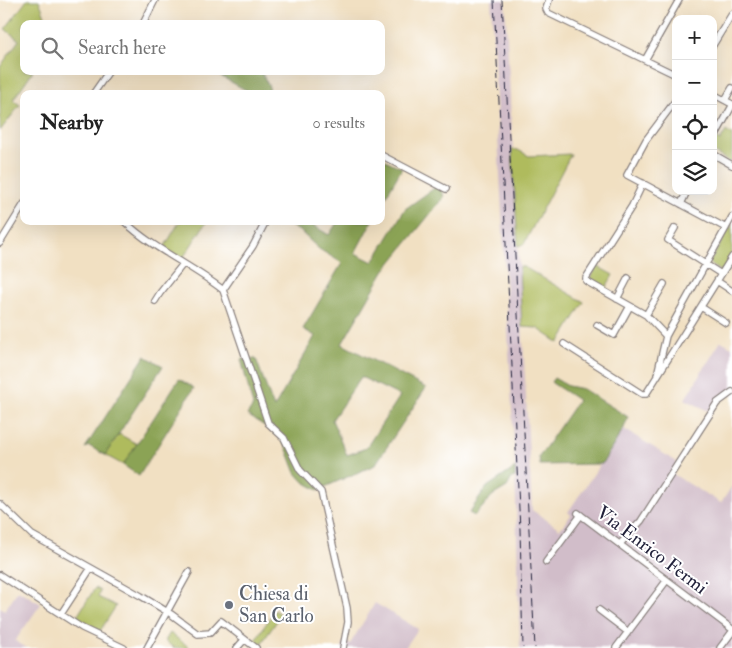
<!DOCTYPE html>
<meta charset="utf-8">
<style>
body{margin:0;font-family:"IM FELL Double Pica",serif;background:#f2f2f2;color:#222}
.controls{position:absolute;right:15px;top:15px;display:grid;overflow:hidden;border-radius:10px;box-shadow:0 5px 20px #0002}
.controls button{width:45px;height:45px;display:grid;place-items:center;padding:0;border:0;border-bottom:1px solid #e0e0e0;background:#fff;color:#222;font:25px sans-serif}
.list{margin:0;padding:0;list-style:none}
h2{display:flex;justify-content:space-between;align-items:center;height:65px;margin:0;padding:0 20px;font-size:21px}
h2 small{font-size:16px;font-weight:400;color:#767676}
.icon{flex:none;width:28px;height:28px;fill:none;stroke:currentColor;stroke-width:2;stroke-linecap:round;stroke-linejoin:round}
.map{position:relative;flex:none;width:732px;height:648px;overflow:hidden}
.search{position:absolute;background:#fff;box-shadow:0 5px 20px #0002;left:20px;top:20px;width:365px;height:55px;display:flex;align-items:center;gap:12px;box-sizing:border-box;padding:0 18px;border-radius:10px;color:#767676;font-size:19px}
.panel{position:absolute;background:#fff;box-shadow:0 5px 20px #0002;left:20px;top:90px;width:365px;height:135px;border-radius:10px}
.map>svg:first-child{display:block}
.industrial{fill:#d1bdc9}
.green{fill:#afbb5d;stroke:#686e4c}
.forest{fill:#8ba354;stroke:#566248;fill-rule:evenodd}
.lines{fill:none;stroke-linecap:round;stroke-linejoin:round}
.minor-casing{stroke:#8a817e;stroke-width:8}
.minor{stroke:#fff;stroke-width:5.5}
.rail{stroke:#22223b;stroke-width:1;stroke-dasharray:8 4;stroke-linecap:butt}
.worship-dot{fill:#6b7280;stroke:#fff;stroke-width:2}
.labels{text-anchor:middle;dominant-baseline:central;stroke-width:4;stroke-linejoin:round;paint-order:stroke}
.street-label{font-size:19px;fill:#22223b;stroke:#fff}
.worship-label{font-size:19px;fill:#5b616d;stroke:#fff;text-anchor:start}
</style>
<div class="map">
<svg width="732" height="648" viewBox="0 0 732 648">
<rect width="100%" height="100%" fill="#fff"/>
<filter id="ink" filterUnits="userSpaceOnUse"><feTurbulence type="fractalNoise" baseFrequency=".02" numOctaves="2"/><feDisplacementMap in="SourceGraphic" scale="10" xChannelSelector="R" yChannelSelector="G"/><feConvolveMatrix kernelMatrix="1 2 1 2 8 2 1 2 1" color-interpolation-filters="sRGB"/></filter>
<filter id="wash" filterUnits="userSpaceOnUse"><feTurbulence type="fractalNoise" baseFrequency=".0096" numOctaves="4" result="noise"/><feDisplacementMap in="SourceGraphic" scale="20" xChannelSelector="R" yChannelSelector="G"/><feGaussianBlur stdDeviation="1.12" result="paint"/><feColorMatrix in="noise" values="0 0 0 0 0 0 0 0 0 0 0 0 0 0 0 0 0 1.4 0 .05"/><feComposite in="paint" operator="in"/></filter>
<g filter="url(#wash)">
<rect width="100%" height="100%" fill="#f1e0c2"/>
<path class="industrial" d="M491,0H505L532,510L560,529L571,515L568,512L624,429L677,462L671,473L721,503L732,486V648H520L515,468Z
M721,341L732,347V389L715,402L708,411L685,399Z
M18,590L41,604L15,641L27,648H0V607L5,610Z
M375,603L418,629L405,648H342L344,641L350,644Z"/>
<path class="green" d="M27,0H39L48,24H24V71H33L13,100L20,105L0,131V67L19,40L5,29Z
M726,131L732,135V163L713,152V143L716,138L720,141Z
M512,149L518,150L529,156L571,154L524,244L518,246Z
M180,221H207L181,261L163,249Z
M732,224V255L722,272L709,263Z
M597,266L613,275L605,289L589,280Z
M519,267H524L584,302L559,343L537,328L522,327Z
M119,434L137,444L123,465L105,455Z
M95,588L100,591L98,597L116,606L100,631L76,618Z
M275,610L281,615L259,647L254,642Z
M170,633L189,647L188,648H174L165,641Z"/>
<path class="forest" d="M211,71H261L269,87L270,94H253Z
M381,158L402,168L381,205Z
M440,184L444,197L384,271L342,344L426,388L375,465L318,490L304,482L296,473L286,447L276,433L247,415L253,406L241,359H256L274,408L315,336L303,329L342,263L319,249L301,232L282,221H306L329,235L338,221H372L355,253L373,262L405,209ZM361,377L400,396L366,448L347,455L332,420Z
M145,356L163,366L105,455L89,446L85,448Z
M554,378L568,386L583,389L628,417L624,428L602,464L540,465L539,457L578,400L552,383L551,382Z
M179,379L194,388L139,476L123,465Z
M515,468V477L512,478L507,487L492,496L475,516L469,513L487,487Z"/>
</g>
<g filter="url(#ink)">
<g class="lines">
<defs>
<path id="minor" d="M549,0L546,9L548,13L676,75
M143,24L155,0
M713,45L732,14
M645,60L679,0
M93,94L109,71
M713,94L732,104
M676,100L646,140L627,175L726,228
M725,100L732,88
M713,140L732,106
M713,154L732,165
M381,155L446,189
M643,183L632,206L586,278V281L646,315L666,336
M681,204L687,191
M124,221C153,249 191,265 223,290
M675,228L668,240L721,274
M0,243L24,204
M717,281L732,291
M223,290L268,423L284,438L300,470L321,492L347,608L348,622L343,648
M223,290L253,246L266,221
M617,299L628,278
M155,301L160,293L183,264
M701,307L726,323
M646,315L664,284
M597,325L614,335L630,306
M564,344L642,394H646L732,257
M657,375L666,336L672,325L732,217
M0,504L32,535L141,596L171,614L198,634L210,633L221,621L256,648
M578,513L732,629
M620,544L641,521L717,403L732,392
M546,562L581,515
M0,575L82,628L124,648
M599,610L628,632
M61,614L91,568
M147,648L189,572
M237,648L244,640
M616,648L667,580
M720,648L732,632"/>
</defs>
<use href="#minor" class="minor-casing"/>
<use href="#minor" class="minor"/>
<path class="rail" d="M494,0L520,529L523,648
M502,0L535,648"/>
</g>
</g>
<circle class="worship-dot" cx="229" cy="605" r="5"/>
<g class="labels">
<g class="street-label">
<text transform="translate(652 550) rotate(37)">Via Enrico Fermi</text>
</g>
<g class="worship-label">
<text x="239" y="594">Chiesa di<tspan x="239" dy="22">San Carlo</tspan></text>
</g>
</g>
</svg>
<div class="controls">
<button>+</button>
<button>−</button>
<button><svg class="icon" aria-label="locate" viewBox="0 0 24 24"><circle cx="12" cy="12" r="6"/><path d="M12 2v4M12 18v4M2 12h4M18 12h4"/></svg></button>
<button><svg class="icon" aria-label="layers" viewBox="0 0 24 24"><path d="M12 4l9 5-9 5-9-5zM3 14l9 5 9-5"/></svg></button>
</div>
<div class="search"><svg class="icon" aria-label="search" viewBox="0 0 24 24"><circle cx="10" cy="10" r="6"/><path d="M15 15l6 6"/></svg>Search here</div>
<section class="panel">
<h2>Nearby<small>0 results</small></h2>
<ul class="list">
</ul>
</section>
</div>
